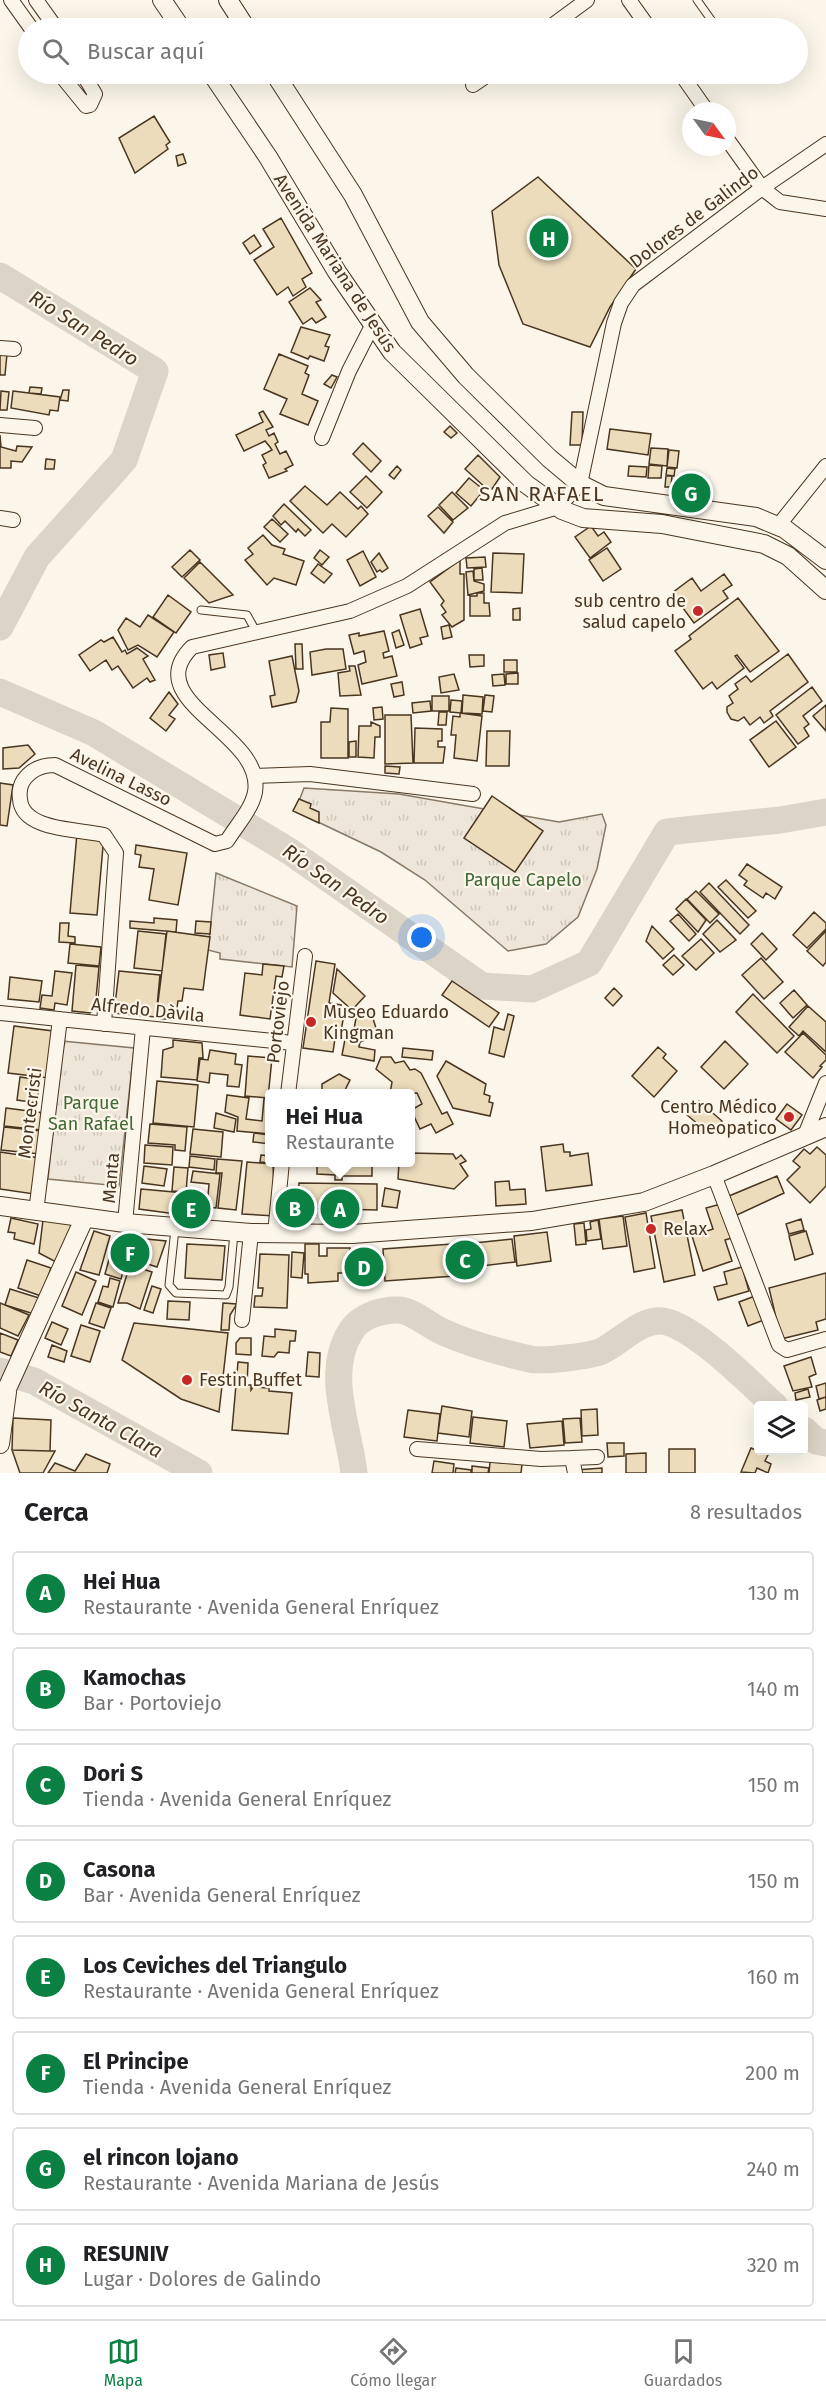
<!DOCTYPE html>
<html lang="es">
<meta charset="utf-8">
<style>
body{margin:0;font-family:"Fira Sans",sans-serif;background:#f6f6f6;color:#202124}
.controls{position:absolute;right:18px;bottom:18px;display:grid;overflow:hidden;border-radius:6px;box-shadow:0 6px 24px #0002}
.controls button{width:54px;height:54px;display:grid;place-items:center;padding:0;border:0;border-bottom:2px solid #e0e0e0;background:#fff;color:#202124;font:30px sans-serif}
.compass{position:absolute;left:682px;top:102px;width:54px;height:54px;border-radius:50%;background:#fff;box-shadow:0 6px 24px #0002;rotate:123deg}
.you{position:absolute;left:422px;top:938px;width:21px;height:21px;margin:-15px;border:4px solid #fff;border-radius:50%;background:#1a73e8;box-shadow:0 0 0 9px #1a73e833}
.badge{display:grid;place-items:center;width:39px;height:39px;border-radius:50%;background:#0b8043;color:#fff;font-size:20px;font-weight:700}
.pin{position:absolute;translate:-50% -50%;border:3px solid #fff;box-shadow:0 2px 6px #0006}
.popup{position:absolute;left:265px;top:1089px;width:150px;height:78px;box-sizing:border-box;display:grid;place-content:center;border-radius:6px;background:#fff;filter:drop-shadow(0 2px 4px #0005);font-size:20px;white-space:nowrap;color:#757577}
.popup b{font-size:22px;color:#202124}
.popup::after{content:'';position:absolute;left:50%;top:100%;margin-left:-12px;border:12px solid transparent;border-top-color:#fff}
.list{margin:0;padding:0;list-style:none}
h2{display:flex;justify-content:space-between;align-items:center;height:78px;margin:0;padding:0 24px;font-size:26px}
h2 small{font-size:20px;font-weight:400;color:#757577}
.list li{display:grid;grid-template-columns:39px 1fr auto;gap:18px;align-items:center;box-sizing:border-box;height:84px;margin:0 12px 12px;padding:0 12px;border:2px solid #e0e0e0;border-radius:6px}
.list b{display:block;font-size:22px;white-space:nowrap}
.list p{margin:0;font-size:20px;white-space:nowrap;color:#757577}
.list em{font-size:20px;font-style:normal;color:#757577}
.icon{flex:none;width:33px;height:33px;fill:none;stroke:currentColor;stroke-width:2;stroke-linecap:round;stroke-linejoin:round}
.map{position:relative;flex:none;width:826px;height:1473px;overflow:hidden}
.search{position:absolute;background:#fff;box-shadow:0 6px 24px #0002;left:18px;right:18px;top:18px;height:66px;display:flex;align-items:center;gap:15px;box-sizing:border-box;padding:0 21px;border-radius:33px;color:#757577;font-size:22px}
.sheet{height:846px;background:#fff}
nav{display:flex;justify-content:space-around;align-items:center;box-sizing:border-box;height:84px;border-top:2px solid #e0e0e0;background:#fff;font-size:16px;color:#757577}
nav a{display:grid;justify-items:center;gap:3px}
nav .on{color:#0b8043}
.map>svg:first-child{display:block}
.grass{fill:url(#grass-tufts);stroke:#887966;stroke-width:1.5}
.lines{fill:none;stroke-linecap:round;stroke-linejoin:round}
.river{stroke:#dcd4c6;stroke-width:27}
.building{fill:#ecdcbc;stroke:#4a3520;stroke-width:1.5}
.lane-casing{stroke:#4a3520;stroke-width:9}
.street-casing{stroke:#4a3520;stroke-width:16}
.secondary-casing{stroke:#4a3520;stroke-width:20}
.lane{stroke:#fbf6e9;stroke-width:7}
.street{stroke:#fbf6e9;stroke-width:14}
.secondary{stroke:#fbf6e9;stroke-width:18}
.poi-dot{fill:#c62828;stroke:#fbf6e9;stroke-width:2}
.labels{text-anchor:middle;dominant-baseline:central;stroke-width:4.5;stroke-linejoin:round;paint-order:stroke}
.street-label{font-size:18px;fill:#4a3520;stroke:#fbf6e9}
.poi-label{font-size:18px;fill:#4a3520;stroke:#fbf6e9;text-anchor:start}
.park-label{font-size:18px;fill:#436837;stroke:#fbf6e9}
.water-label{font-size:20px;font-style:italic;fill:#4a3520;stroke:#fbf6e9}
.quarter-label{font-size:21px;letter-spacing:1.5px;fill:#4a3520;stroke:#fbf6e9}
</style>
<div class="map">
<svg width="826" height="1473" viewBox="0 0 826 1473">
<defs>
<pattern id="grass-tufts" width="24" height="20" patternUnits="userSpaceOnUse" patternTransform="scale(1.5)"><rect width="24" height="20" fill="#ede6d9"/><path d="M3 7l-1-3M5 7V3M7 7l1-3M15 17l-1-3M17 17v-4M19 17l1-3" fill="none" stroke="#cdc6ba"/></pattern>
</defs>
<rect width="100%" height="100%" fill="#fbf6e9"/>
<path class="grass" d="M304,788L399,794L559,822L602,814L606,825L597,869L578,917L546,944L508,951L425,880L381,852L295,811Z
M216,873L297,906L292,967L220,959V953L208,950Z
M62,1041L134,1048L119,1186L48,1179Z"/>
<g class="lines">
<path class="river" d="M0,276L155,371L124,460L37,557L0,627
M0,692L94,733L289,851L482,986L532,989L589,963L667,832L780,820L826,812
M0,1371L34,1381L199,1473
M804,1430L816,1441L826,1443
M354,1473C349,1428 324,1373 351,1331C360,1316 383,1309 399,1310C412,1311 427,1324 439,1330C468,1344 499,1352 530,1359C543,1362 591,1356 602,1351C621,1342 644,1315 667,1322C699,1331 750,1383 775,1406"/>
</g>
<path class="building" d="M154,116L170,142L166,145L168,149L135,173L119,138Z
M183,154L186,163L178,166L176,156Z
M538,177L636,269L610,307L590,347L523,324L499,265L492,211Z
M281,218L312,273L302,279L306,287L293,296L288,287L277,295L254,260L274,247L263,229Z
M254,235L261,246L250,254L243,243Z
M310,288L321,300L316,302L326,317L316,323L312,318L303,324L289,302Z
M301,327L330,335L325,346L329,347L324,361L310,356L308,359L291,352Z
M0,353L7,354L5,375H0Z
M279,354L308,366L305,373L309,375L302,394L318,401L308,425L280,414L287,399L264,389Z
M332,375L337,377L331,388L324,384Z
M30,387L42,388L41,394L29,393Z
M63,390H69L68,401L60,400Z
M1,391L9,392L7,410H0Z
M13,391L60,397L58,411L50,410L49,415L11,408Z
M263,411L273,427L266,430L269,436L274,433L278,442L275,444L280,454L286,451L293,465L285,469L287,471L269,478L263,465L266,463L262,455L272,450L270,447L265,441L244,451L236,435L263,422L259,413Z
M572,412H583L582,445H570Z
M450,426L457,433L451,438L444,432Z
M610,429L651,434L648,455L607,449Z
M0,435L1,447L16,451L17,446L32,447L22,462L11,461V468H0Z
M363,443L381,461L371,472L353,454Z
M651,448L668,449L667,466L649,464Z
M669,450L679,451L677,468L667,467Z
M478,455L500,477L492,489L489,487L487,489L465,469Z
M46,459L55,460L54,469H45Z
M649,465L662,466L661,478H648Z
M397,466L401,470L394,479L389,475Z
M629,466L647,467L646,477L628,476Z
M667,468L675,469L674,476L666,475Z
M366,476L382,492L367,508L350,492Z
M666,476H672L671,487H665Z
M469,478L484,490L471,506L456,493Z
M305,486L327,505L340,492L358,509L361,506L368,514L346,537L332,524L323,533L290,501Z
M452,492L468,508L453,520L439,505Z
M284,504L311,530L305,536L298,529L296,532L285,521L281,525L273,516Z
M438,507L453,522L444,533L428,516Z
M272,519L288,534L280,542L264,527Z
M591,526L598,536L604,532L611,542L590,558L575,537Z
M263,535L272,545L285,549L283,554L304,561L296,585L274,578L267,585L245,560L253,554L248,548Z
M607,548L621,569L603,581L589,560Z
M190,550L200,560L182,577L172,567Z
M320,550L329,557L322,565L314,558Z
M363,551L376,577L360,586L347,560Z
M379,553L388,568L382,572L380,570L377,572L371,562Z
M493,553L524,554L522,593L491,592Z
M485,557L486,567L467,568L466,558Z
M460,560V574H464V620L452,627L442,615L446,612L441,605L444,601L430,582Z
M200,562L233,595L209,603L184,578Z
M318,564L332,574L324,583L311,573Z
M482,568L483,580H474V569Z
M473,571L474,581L484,584V591L468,595L466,572Z
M724,574L732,585L723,591L728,598L694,623L672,593L692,578L701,591Z
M477,593H484V603H489L490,616H470V596H477Z
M168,595L191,612L176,633L153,617Z
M738,598L779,651L750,672L737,655L735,656L744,668L717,689L712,682L703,689L675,651L691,639L689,636Z
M520,608V620H513V609Z
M420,609L428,636L420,638L422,644L410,648L400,615Z
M148,615L174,632L157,657L138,645L128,650L118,630L126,618L140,627Z
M449,625L452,637L443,639L441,627Z
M399,630L404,645L396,648L392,633Z
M384,631L389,651L383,653L384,658L392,656L397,676L362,684L358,665L366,662L364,651L354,654L349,635L359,633V636Z
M113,637L122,652L125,650L127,654L137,648L148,656L143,659L155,680L150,682L147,678L133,688L118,666L112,670L106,660L90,671L79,655L101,640L104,642Z
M295,644H302L303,669H296Z
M326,649H343L346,669L312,675L310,652Z
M223,653L225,667L211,670L209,655Z
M788,654L808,682L770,711L773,716L764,723L760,717L750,725L744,717L738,721L731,719L727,712V707L733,703L729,696L738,689L735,684L746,676L751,682Z
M469,655H484V666L470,667Z
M292,656L299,691L296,702L272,707L270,696L275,695L269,661Z
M504,660H517V672H504Z
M349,666H355L361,695L340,696L338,673L350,671Z
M518,673V684H506V674Z
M454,674L459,690L441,693L439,677Z
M504,674L505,685L493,686L492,675Z
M402,682L404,695L394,697L391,684Z
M812,687L822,701L803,716L809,724L804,728L809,736L798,744L776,715Z
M169,692L178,704L169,715L175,719L166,731L150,718Z
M463,695L483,697L482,714L462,713Z
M485,695L494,696L492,712L483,711Z
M432,696H449V711H432Z
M451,700L462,701L461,713L450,712Z
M430,701L431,711L413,713L412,703Z
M826,705V731L813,716Z
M382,707L383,719L374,720L373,708Z
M331,708L348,709V758H321V722H330Z
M439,712H447L446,725H438Z
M460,713L482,716L477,761L454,758L456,735H451L453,716L460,717Z
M385,715H411L413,763L385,764Z
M776,721L796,747L769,767L750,740Z
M371,722L380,726V737H375L374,758L358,757L359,726H371Z
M415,728L442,729V741H438V747H445L443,763H414Z
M487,731H510L509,766H486Z
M356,741V757H349V742Z
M28,745L35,754L19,768L3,769V748Z
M385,766L400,767L399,774L385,773Z
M0,783L13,785L7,826L0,825Z
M492,796L543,831L515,872L464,838Z
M299,799L311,804L310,808L319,812V823L293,811Z
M77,833L104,835L97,915L70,913Z
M136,845L187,853L178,905L149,900L154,869L139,867L141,855L135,854Z
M747,864L782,887L775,899L766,893L763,898L744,885L747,881L739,875Z
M726,880L756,911L748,918L718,887Z
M709,883L749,925L740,934L700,892Z
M696,891L719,914L710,923L687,899Z
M686,899L706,920L698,932L676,909Z
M814,912L826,923V929L807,948L793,935Z
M678,914L696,934L689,941L670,921Z
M154,918L177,920L176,932L130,928V921L154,923Z
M717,920L736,940L720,952L703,934Z
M196,921L211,922L210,934L195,933Z
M60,923H69L68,936L75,937V943L59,942Z
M652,926L674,949L663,959L646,941Z
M138,931L166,934L162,971L134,968Z
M167,931L210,937L203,990L184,988L182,1001H178L175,1020L156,1018Z
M826,931V962L823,966L807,951Z
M762,933L777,949L766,960L751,944Z
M701,939L714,953L696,970L682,956Z
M70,944L101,947L99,966L68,963Z
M674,955L684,965L673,975L663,965Z
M761,958L783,982L764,999L742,975Z
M316,961L335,964L329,1003L341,1005V1009H345L341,1031L336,1032L333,1052L303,1048Z
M263,964L284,966L282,977L276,976L270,1019L240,1015L245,973L262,975Z
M76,965L99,967L95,1009L90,1013L72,1011Z
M337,969L365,996L352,1010L333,993Z
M55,971L72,973L67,1005L55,1003L54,1010L40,1008L42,995L52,996Z
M119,971L160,975L156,1017L114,1013Z
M10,977L42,981L39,1002L8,999Z
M452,981L499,1013L489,1027L442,995Z
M614,988L622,996L613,1006L605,998Z
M794,990L807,1005L793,1018L780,1003Z
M753,994L794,1036L777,1053L736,1012Z
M808,1006L826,1022V1052L803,1031L799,1036L789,1027Z
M371,1012L376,1028L370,1030L369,1038L360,1042L359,1047L375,1050L374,1061L342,1055L346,1034L353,1035L356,1018Z
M508,1014L514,1016L504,1057L489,1053L494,1027L504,1030Z
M14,1026L53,1031L49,1078L8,1073Z
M803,1033L826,1055V1060L820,1066L822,1067L813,1078L785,1052Z
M173,1040L202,1043L203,1058H199L197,1080L161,1077L163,1050L173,1047Z
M725,1041L748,1064L724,1089L701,1067Z
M658,1047L666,1054L663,1058L677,1071L654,1097L632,1076Z
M403,1048L433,1051L432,1060L402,1057Z
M210,1050L236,1054L235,1064L242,1065L239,1087L227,1086L228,1075L210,1073L209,1083L197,1081L200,1059L208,1060Z
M248,1056L272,1058L268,1098L245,1096Z
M381,1057H391L395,1063L404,1061L410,1070L415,1069L421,1073L442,1114L447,1112L453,1124L436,1133L431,1124L420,1129L411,1110L422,1104L417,1093L390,1094L392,1082L376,1069Z
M446,1061L486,1084L484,1094L490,1096L489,1102L493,1103L490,1116L453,1108L437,1076Z
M339,1074L350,1080L343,1094H322V1084Z
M20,1077L40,1080L37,1103L17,1100Z
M157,1081L198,1085L194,1127L153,1123Z
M227,1095L249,1098L246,1119L262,1121L264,1099H270V1134L237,1131L238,1117L225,1112Z
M699,1101L722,1121L711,1135L687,1115Z
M787,1104L802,1115L791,1130L776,1119Z
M6,1108L44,1113L42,1130L4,1126Z
M216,1113L236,1119L234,1132L214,1128Z
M150,1124L187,1127L185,1151L175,1150V1145L148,1143Z
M4,1127L42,1131L40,1154L1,1150Z
M193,1129L223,1132L221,1157L190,1154Z
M254,1133L270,1135V1144L253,1142Z
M563,1144L564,1152H570V1156L588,1153L592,1185L546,1191L541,1147Z
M145,1145L173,1147L172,1165L144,1163Z
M817,1147L826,1155V1186L810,1203L787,1180L800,1167L793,1161L804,1149L810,1154Z
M0,1152L40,1158L34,1194L0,1189Z
M410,1153L453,1154L456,1159L461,1155L466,1161L460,1164L468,1176L454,1189L398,1179L399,1162H410Z
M261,1155L270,1156V1163L260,1162Z
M190,1156L215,1159L214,1170L189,1167Z
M217,1159L242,1161L236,1210L218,1208L222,1173H216Z
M247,1162L273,1164L275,1216L242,1214Z
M317,1162H372V1176H342V1180H335V1175L317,1174Z
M144,1166L167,1169L164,1186L142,1183Z
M174,1167L188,1168L186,1192L172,1191Z
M193,1171L220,1174L216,1208L189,1205L191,1194L208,1196L209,1184L191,1182Z
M777,1176L784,1193L737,1215L729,1196Z
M509,1181L510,1190L525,1189L526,1204L496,1206L495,1182Z
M299,1183L377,1184V1210L298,1208Z
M385,1188L400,1191L397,1208L382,1206Z
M141,1189L185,1193L183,1215L139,1209Z
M721,1204L732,1238L725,1240L732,1261L703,1271L692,1236L713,1229L706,1208Z
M682,1210L695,1275L664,1282L651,1216Z
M646,1213L655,1268L634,1272L625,1217Z
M623,1216L627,1246L603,1249L599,1219Z
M11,1218L38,1224L34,1244L14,1239L15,1233L8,1232Z
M801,1219L804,1230L789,1234L786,1224Z
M43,1220L71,1223V1234L56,1262L39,1253Z
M598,1220L601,1239L587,1241L586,1230L591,1229L590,1222Z
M584,1223L586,1244L576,1245L574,1224Z
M94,1231L110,1236L99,1275L80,1270Z
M806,1231L813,1254L795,1260L789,1236Z
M547,1232L551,1261L517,1266L514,1236Z
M136,1238L166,1241L157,1267L129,1258Z
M512,1239L515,1262L457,1269L455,1245Z
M187,1244L225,1246L222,1280L185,1278Z
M305,1244H319V1256H327V1248H350V1273H338V1281L308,1283V1274H305Z
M452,1244L455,1276L385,1281L383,1249Z
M113,1245L129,1249L125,1262L130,1263L128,1269L124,1268L121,1279L105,1274Z
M292,1252L304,1253L302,1278L291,1277Z
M374,1252L376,1281L353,1282L351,1253Z
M260,1254L289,1255L287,1308L254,1307L255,1296H262L263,1288H258Z
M27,1260L51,1268L41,1296L18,1288Z
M130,1265L152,1272L140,1309L127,1303H118Z
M742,1267L749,1291L718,1300L714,1287L727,1284L724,1272Z
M76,1272L96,1281L82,1315L62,1306Z
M826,1273V1319L816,1322L818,1330L781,1339L769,1288Z
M110,1278L120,1281L113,1307L98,1302L103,1286L108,1287Z
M152,1286L161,1289L153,1313L144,1310Z
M10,1289L39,1298L34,1314L5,1305Z
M755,1296L764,1320L748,1326L739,1302Z
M168,1301L190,1302L189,1320L167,1319Z
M0,1303L29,1315L18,1336L0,1328Z
M96,1303L111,1308L104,1328L89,1323Z
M223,1303L237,1304L230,1315L229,1330H221Z
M52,1322L68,1329L61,1345L45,1338Z
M134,1323L228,1333L219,1412L181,1399L122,1360Z
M81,1325L100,1331L90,1362L71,1356Z
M275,1329L296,1331L295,1341H290L289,1353L278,1352L274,1357L262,1356L264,1336L275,1337Z
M0,1333L18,1340L11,1356L0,1352Z
M240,1338H251V1355L236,1354V1343Z
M52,1345L67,1351L64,1362L48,1357Z
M308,1352L320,1353L319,1377L306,1376Z
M811,1357L816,1374L809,1377L812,1387L793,1391L784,1366Z
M238,1362L248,1363L247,1385H251V1390L253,1387L269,1388V1391L292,1393L288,1434L232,1430Z
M826,1383V1397L819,1399L816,1386Z
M808,1389L810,1397L796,1400L795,1393Z
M826,1397V1409L820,1411L817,1400Z
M442,1406L472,1411L469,1437L438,1433Z
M597,1409L598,1435L582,1436L581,1410Z
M408,1410L440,1414L437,1441L404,1437Z
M473,1417L507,1421L504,1447L470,1443Z
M13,1418L51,1420L50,1451L12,1450Z
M580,1418L582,1442L565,1443L563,1419Z
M562,1421L564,1445L530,1448L527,1424Z
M607,1443H624V1456L608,1457Z
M751,1448L768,1455L765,1461L771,1464L768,1473L757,1468L755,1473L741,1472Z
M669,1449H695V1473H669Z
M12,1450L50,1451H55L43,1473H20Z
M646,1453V1473H626V1454Z
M86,1454L110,1464L107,1473H48L55,1463L75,1471Z
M434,1461L454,1464L453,1473H432Z
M490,1462L522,1464L521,1473H489Z
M472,1466L489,1468L488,1473H472Z
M456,1468L471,1470V1473H455Z
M602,1468V1473H576V1470Z"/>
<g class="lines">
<defs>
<path id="lane" d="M697,0L717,28
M201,610L247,615L257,633
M175,1229L169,1285L176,1293L226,1295L229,1287L234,1233"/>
<path id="street" d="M11,0L31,28
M36,0L56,28
M629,0L649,28
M549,28L587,0
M60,74L86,106L90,105L95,94L83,74
M681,74L707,111
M473,85L489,74
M727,139L762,188L780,202L826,209
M0,348L14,349
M0,425L35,428
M322,438L349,371L372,326
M0,518L13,520
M778,526L826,466
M254,776L310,774L473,794
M0,1013L293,1043
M104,1024L116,853L104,835C79,829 22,831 20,799C19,792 20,786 23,781C31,769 42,765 55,765L215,844L227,841C236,826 252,809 255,792C265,733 137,702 192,647L350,611L407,586L505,523L558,507L580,484L614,323L621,303L633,285L762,188L826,144
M288,1094L305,956
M805,1135L826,1083
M714,1175L779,1345L787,1350L826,1339
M36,1212L60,1019
M125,1223L143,1028
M275,1234L282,1162
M242,1320L251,1233
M417,1449L541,1459L572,1458L575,1473
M572,1458L597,1457"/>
<path id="secondary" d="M162,0L181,28
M228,0L246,28
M212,74L268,157L337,272L392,352L526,484L562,510L583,518L662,524L764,544L788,556L826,590
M275,74L353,195L420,322L466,376L549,458L580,484L604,496L756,517L785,529L826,560
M0,1206L125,1223L251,1233L352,1234L532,1221L644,1202L714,1175L826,1127
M0,1404L84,1219
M0,1444L7,1392"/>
</defs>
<use href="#lane" class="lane-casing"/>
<use href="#street" class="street-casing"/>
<use href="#secondary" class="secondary-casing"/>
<use href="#lane" class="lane"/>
<use href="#street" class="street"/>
<use href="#secondary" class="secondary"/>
</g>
<g class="poi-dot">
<circle cx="698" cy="611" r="6"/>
<circle cx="311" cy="1022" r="6"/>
<circle cx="789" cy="1117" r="6"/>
<circle cx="651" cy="1229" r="6"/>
<circle cx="187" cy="1380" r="6"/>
</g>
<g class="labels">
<g class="street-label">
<text transform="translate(694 217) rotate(-37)">Dolores de Galindo</text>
<text transform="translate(335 263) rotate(57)">Avenida Mariana de Jesús</text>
<text transform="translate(121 777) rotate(26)">Avelina Lasso</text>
<text transform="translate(148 1010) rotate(6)">Alfredo Dàvila</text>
<text transform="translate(278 1022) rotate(-83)">Portoviejo</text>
<text transform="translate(30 1113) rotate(-83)">Montecristi</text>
<text transform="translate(111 1178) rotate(-85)">Manta</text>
</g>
<g class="poi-label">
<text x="686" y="601" text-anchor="end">sub centro de<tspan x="686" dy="21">salud capelo</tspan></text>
<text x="323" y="1012">Museo Eduardo<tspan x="323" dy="21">Kingman</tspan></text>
<text x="777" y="1107" text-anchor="end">Centro Médico<tspan x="777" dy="21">Homeopatico</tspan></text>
<text x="663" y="1229">Relax</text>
<text x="199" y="1380">Festin Buffet</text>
</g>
<g class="park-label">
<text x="523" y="880">Parque Capelo</text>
<text x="91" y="1103">Parque<tspan x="91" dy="21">San Rafael</tspan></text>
</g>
<g class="water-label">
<text transform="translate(84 328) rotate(32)">Río San Pedro</text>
<text transform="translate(336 884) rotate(35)">Río San Pedro</text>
<text transform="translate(101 1419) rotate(29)">Río Santa Clara</text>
</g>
<g class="quarter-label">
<text x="542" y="494">SAN RAFAEL</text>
</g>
</g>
</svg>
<div class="controls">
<button><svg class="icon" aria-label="layers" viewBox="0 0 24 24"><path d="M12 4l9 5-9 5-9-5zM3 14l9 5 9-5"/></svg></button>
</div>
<svg class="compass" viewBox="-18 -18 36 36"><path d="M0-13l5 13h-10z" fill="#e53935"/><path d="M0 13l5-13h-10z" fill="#757577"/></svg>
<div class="you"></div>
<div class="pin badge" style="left:340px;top:1209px">A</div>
<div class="popup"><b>Hei Hua</b>Restaurante</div>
<div class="pin badge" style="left:295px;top:1208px">B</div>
<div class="pin badge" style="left:465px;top:1260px">C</div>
<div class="pin badge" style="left:364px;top:1267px">D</div>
<div class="pin badge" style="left:191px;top:1209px">E</div>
<div class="pin badge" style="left:130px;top:1253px">F</div>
<div class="pin badge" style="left:691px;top:493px">G</div>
<div class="pin badge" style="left:549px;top:238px">H</div>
<div class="search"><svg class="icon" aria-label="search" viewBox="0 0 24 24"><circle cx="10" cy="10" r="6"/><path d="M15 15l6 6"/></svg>Buscar aquí</div>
</div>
<section class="sheet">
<h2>Cerca<small>8 resultados</small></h2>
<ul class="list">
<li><span class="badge">A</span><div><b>Hei Hua</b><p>Restaurante · Avenida General Enríquez</p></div><em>130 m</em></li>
<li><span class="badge">B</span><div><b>Kamochas</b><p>Bar · Portoviejo</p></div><em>140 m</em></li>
<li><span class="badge">C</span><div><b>Dori S</b><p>Tienda · Avenida General Enríquez</p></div><em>150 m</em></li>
<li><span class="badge">D</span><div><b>Casona</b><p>Bar · Avenida General Enríquez</p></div><em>150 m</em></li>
<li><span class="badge">E</span><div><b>Los Ceviches del Triangulo</b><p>Restaurante · Avenida General Enríquez</p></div><em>160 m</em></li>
<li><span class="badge">F</span><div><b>El Principe</b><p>Tienda · Avenida General Enríquez</p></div><em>200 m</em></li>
<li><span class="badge">G</span><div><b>el rincon lojano</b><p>Restaurante · Avenida Mariana de Jesús</p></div><em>240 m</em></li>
<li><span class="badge">H</span><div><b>RESUNIV</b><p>Lugar · Dolores de Galindo</p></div><em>320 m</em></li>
</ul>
</section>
<nav>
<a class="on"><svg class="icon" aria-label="map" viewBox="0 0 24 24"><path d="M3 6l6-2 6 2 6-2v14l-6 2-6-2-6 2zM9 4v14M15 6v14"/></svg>Mapa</a>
<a><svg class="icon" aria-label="directions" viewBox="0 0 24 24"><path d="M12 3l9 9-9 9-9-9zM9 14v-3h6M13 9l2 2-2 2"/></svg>Cómo llegar</a>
<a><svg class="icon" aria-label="saved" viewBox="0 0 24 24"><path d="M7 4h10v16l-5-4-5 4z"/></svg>Guardados</a>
</nav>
